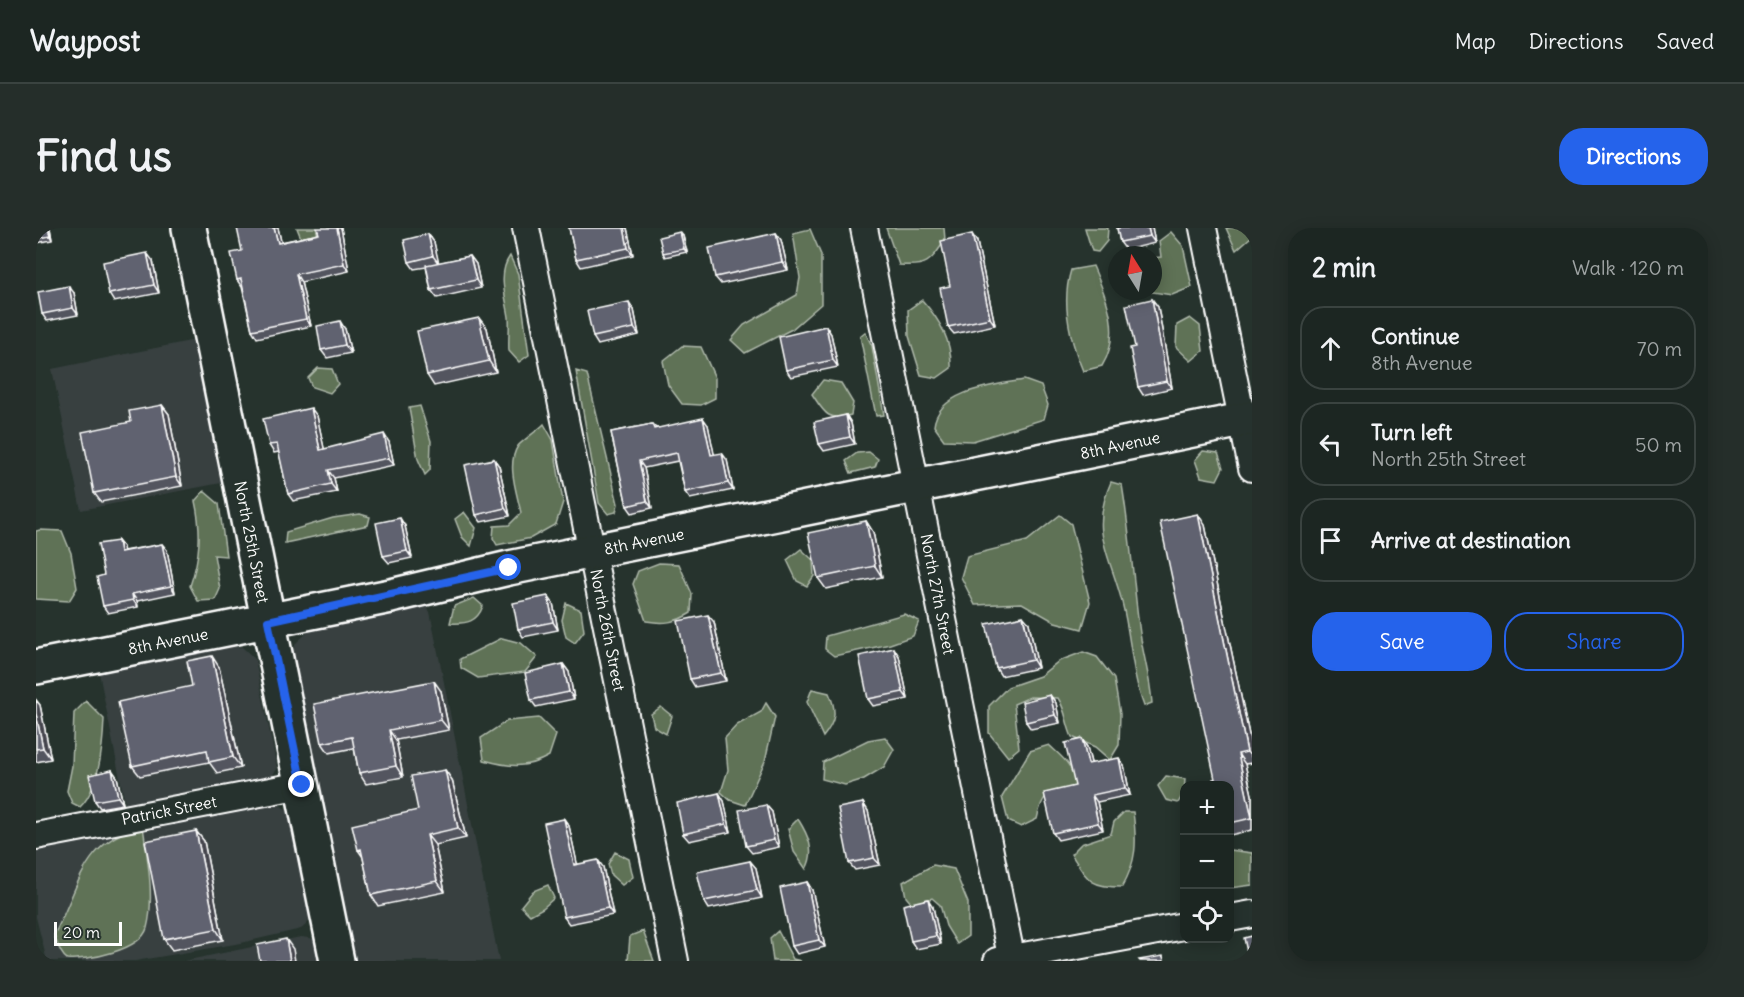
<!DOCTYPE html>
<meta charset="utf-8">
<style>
body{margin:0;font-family:Delius,sans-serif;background:#252e2a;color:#f1f3f6}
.controls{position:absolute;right:18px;bottom:18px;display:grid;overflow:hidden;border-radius:12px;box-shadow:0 3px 15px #0003}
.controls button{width:54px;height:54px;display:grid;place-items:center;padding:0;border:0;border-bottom:2px solid #3a4340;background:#1c2622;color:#f1f3f6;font:30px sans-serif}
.compass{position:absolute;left:1072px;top:18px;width:54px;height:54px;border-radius:50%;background:#1c2622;box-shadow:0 3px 15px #0003;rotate:349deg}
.scale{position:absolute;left:18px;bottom:15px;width:68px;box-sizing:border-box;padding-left:6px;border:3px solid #fff;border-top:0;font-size:16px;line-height:21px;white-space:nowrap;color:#fff;-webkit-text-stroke:4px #26332d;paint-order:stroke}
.stop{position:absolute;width:18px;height:18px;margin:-14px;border:4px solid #2563eb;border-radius:50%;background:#fff}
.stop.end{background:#2563eb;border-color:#fff;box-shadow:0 2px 6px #0008}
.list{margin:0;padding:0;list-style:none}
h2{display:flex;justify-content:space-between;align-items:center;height:78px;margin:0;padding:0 24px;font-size:26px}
h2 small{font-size:20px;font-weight:400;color:#a0a5a5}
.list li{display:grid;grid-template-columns:39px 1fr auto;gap:18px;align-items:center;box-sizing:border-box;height:84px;margin:0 12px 12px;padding:0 12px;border:2px solid #3a4340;border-radius:24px}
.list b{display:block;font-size:22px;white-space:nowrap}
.list p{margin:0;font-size:20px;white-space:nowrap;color:#a0a5a5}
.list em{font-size:20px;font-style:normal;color:#a0a5a5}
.actions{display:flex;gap:12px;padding:18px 24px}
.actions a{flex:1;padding:14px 0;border:2px solid #2563eb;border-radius:24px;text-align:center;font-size:21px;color:#2563eb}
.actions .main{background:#2563eb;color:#fff}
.icon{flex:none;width:33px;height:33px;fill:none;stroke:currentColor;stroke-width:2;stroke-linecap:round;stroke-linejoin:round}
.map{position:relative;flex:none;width:1216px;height:733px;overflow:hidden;border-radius:24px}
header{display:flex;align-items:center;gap:36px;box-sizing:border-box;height:84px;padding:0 30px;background:#1c2622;border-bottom:2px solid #3a4340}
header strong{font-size:28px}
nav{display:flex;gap:33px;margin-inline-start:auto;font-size:21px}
.intro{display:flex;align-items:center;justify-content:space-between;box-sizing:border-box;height:144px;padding:0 36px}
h1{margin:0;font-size:42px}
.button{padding:15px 27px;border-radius:24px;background:#2563eb;color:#fff;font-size:21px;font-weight:700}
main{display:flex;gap:36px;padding:0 36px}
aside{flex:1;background:#1c2622;border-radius:24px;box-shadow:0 3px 15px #0003}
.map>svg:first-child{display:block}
.built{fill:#384141}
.green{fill:#5e7256;stroke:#aeb8aa;stroke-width:1.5}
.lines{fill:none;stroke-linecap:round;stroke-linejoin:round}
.street-casing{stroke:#fff;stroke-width:30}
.secondary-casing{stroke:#fff;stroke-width:38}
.street{stroke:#26332d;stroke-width:26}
.secondary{stroke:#26332d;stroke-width:33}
.wall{fill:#53545f;stroke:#fff;stroke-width:1.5}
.shaded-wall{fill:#44454e;stroke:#fff;stroke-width:1.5}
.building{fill:#61626f;stroke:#fff;stroke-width:1.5}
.route{stroke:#2563eb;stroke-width:8}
.labels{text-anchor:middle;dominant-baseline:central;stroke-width:4.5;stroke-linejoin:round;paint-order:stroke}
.street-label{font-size:16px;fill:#fff;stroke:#26332d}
</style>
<header>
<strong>Waypost</strong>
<nav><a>Map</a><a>Directions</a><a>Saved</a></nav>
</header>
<div class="intro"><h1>Find us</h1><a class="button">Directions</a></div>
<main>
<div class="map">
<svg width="1216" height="733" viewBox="0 0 1216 733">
<rect width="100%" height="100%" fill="#26332d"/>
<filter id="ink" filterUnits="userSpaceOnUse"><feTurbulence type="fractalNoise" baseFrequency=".0167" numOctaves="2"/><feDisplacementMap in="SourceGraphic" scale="12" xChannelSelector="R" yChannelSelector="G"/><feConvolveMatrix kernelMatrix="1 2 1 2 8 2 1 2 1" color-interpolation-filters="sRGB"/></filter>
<g filter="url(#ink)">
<path class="built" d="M159,112L185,255L45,282L16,141Z
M383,379H391L394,384L463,733H315L255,431L257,423L260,415L273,403Z
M196,419H206L219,431L241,539L236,549L231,553L90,581L63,444Z
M239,574L251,582L254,588L274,688L271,696L265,701L205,715L99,733H11L0,689V617Z
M265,709L280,711L284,733H148Z"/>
<path class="green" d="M261,0H280L284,14L269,20Z
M850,0H908L909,12C894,35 891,39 863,37Z
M1049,0H1072L1071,13L1062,24L1056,23Z
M1190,0H1216V8L1200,22Z
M774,1L785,27V76L756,101L709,125L695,112L708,97L761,67L764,50L757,5Z
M1135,4L1147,18L1156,59L1136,67L1111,63H1117V30L1125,29L1123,13Z
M474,28L482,46L493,127L483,134L473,123C472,112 474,100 473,89C470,69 461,46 474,28Z
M1057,38C1071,70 1086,106 1066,138L1047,143C1034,112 1025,75 1035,42Z
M886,72C904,92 916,113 915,140L901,150L885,147L873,108L872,82Z
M1154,90L1164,98L1167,123L1155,133L1140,119L1141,97Z
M829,104L836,118L848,187L840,188L824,108Z
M646,118L665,119L679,150V170L665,177L646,176L632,157L627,133Z
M282,140L296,141L302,156L294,165L276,159L272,150Z
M540,143L551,146L582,276L580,284L572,286L563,275Z
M787,152L805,155L817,175L815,187C791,194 788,184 776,166Z
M988,152L1005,158L1012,177L1008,191L937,213L908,212L898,198C902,162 959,157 988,152Z
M384,178L395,213L394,242L389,247L382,231L373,180Z
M508,196L517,212L527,274L520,296L495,310L461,317L457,310L458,298L473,297L485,285C481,265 470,236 482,218C486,213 501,203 508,196Z
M1167,223L1182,225L1187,240L1181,252L1165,249L1159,232Z
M833,224L842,231L839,239L815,245L810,233L821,225Z
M1075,254L1086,257C1094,304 1097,351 1103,398C1106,424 1114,447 1116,475L1108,478C1095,444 1095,408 1086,374C1074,326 1053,304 1075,254Z
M168,263L183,276L190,328L178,327L184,361L179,372L162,373L154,358C164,329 166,304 159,273Z
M428,284L440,300L435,318L426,309L419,291Z
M324,286L334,289L332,297L249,315L250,304L297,290Z
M1024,287L1035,296L1054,374L1046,401L1019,394L986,375L939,377L925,349L931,328L991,313Z
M4,302L26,303L35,325L41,360L33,373L0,371V303Z
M765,321L777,332L778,348L771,358L761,353L751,332Z
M623,335L643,336L656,366L655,385C639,395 628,396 610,393L597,356L602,343Z
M438,370L447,378C441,394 431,396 414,395L418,378Z
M530,375L545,382L548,403L539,415L530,409L526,392Z
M868,386L883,393L877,408L854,416L798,428L789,421L790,408Z
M466,410L485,415L501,429L489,444L442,450L425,440L424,431Z
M1047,424L1061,429L1078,451L1084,486L1083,517L1074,532L1059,519L1036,509C1030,496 1030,482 1022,470L994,469L978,476L983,520L972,529L953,505V478L972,459L1004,448L1023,433Z
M776,461L793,465C801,483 800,493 787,509L771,474Z
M50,473L68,491C67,517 63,561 44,579L36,575L31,563L36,538L38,485Z
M730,475L739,489L729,533L709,577L694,572L685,564L692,542L689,510L701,497L725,484Z
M625,479L636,488L630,506L618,499L615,486Z
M503,490L520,507L513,528C490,541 473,539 448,532L445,510L471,493Z
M849,509L858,521L848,539L828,551L809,557L786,551L787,534L832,512Z
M1013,517C1027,530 1039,538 1039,559C1012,565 1007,563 1001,591L985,599L972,593L966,569L994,523Z
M1130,548L1149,551L1148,565L1142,575L1130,572L1122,558Z
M1088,584H1097C1101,614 1101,633 1086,659C1053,659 1052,652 1035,626L1045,616L1075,606L1078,594Z
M762,591C772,607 780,623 770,641L758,624L752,601Z
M107,598C111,629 119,669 111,700C105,722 51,733 31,731C24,727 21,714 18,707C44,659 45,613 107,598Z
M1194,622L1216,625V657L1194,660Z
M579,624L593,631L597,649L586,657L575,647L572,636Z
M897,637L918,641L932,675V708L921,716L910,698L904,677L896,670L877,677L870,669L867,654Z
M512,657L518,670L507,680L494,687L485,678L497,663Z
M607,703L618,733H592L594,708Z
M742,703L757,731L765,733H737L734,710Z"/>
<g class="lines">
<defs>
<path id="street" d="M490,0L639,733
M828,0L976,733
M1167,0L1216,240
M0,608L266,557
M1194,690L1216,686
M961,733L1148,698"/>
<path id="secondary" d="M153,0L301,733
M0,439L355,368L473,340L1216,190"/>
</defs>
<use href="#street" class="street-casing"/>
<use href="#secondary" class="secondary-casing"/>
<use href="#street" class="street"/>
<use href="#secondary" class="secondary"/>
</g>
<path class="wall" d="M0,0H14L16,12L0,15Z
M242,0L245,14L283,6L305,0L313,43L265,54L275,98L221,110L216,102L206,59L201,52L206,23Z
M533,0H591L597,27L545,39L540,31Z
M1081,0H1116L1119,15L1090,22L1084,14Z
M740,5L745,12L752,42L685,56L679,49Z
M392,6L398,14L402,35L434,28L440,36L445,60L401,70L395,62L390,39L378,41L373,34Z
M647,8L651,24L629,29L627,25Z
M941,14L959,97L918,106L912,99Z
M117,33L123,65L78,74L73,66Z
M38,65L42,87L11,93L6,86Z
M1116,71L1122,79L1136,160L1107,167L1102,159L1099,119Z
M598,82L603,107L562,117L557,109Z
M790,98L795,106L802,139L755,149L750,142Z
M451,100L460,144L398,158L391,147Z
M309,101L315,125L291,130L285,122Z
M126,177L133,186L146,258L65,274L58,265L95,194Z
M810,187L815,195L819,216L788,223L783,216Z
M281,188L288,221L353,214L358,237L298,250L301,264L257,273L252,266L243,224L238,225L233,217Z
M616,196L620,200L672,197L678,227L691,232L697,262L654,271L649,264L642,233L608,240L616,280L596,285L591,278L575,204Z
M458,231L463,238L474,288L445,294L440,287Z
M830,293L837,304L846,349L790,361L782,350Z
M1169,297L1216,521V535L1209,536L1216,567V602L1194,607V558L1179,551Z
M369,298L376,330L353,335L347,328Z
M82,313L87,319V323L126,316L131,322L139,365L101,373L102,379L72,385L67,378L68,347Z
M517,375L522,402L487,409L482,401Z
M678,394L690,453L659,459L654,451Z
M993,395L1002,440L965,448L960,440Z
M863,428L872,471L837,478L832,471Z
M527,436L533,444L538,471L500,479L495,472Z
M183,439L205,540L181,545L173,534L104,548L96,538L156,458Z
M405,463L413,502L360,512L367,549L330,556L323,545L318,520L293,525L286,515Z
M1014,467L1020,475L1024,495L995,501L990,494Z
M0,472L4,477L15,531L0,534Z
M1046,511L1051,519L1055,535L1088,537L1094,567L1061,574L1067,602L1022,612L1017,605L1039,558Z
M76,542L81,549L87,576L64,580L59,573Z
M409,542L416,552L430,610L399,617L409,664L342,678L335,667L327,629L322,622L382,582Z
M683,565L688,573L695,604L653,613L647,606Z
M827,575L832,583L844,637L819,642L813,635Z
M730,577L736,584L743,619L716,625L710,618Z
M528,591L533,598L541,636L567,639L577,687L533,696L528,689Z
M160,603L168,613L187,712L136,722L128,711Z
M714,633L720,640L726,670L673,681L668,673Z
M771,654L776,662L789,719L761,726L756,718Z
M897,679L905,716L880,721L875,713Z"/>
<path class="shaded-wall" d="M12,0H14L16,12L14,8Z
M238,0H242L247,22L242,15Z
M301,0H305L313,43L308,36Z
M588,0H591L597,27L592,20Z
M1112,0H1116L1119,15L1114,8Z
M644,4L647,8L651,24L648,21Z
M740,5L745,12L752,42L746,34Z
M392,6L398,14L403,36L397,28Z
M936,6L941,14L959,97L954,90Z
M111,25L117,33L123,65L118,57Z
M434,28L440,36L445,60L440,52Z
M260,46L265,54L275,98L270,91Z
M33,58L38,65L42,87L37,80Z
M1116,71L1122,79L1136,160L1131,153Z
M593,74L598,82L603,107L598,100Z
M443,90L451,100L460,144L453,133Z
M304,93L309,101L315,125L309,117Z
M790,98L795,106L802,139L797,132Z
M126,177L133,186L146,258L140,249Z
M275,180L281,188L290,229L284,222Z
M810,187L815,195L819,216L814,209Z
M667,190L672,197L680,235L675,227Z
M348,206L353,214L358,237L353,230Z
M686,225L691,232L697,262L692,255Z
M458,231L463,238L474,288L469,280Z
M603,233L608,240L616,280L611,273Z
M292,242L298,250L301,264L295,256Z
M1162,286L1169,297L1216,521V530L1211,524Z
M364,290L369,298L376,330L371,323Z
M830,293L837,304L846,349L839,338Z
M82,313L87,319L89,331L84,324Z
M126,316L131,322L139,365L135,358Z
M96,366L101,373L102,379L97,372Z
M512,368L517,375L522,402L517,394Z
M672,387L678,394L690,453L685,445Z
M987,388L993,395L1002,440L997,432Z
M858,420L863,428L872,471L867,464Z
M176,428L183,439L205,540L197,529Z
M527,436L533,444L538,471L533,464Z
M398,453L405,463L413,502L405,492Z
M1014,467L1020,475L1024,495L1019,487Z
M0,472L4,477L15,531L7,520L0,486Z
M353,502L360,512L367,549L360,538Z
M1046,511L1051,519L1057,543L1052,536Z
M1202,526L1209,536L1216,567V591Z
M1083,530L1088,537L1094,567L1089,560Z
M76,542L81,549L87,576L82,569Z
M409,542L416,552L430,610L422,600Z
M683,565L688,573L695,604L690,596Z
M1056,567L1061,574L1067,602L1062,595Z
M827,575L832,583L844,637L838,630Z
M730,577L736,584L743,619L738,612Z
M528,591L533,598L543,644L538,637Z
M160,603L168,613L187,712L180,701Z
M391,607L399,617L409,664L401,653Z
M562,632L567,639L577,687L572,680Z
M714,633L720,640L726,670L721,662Z
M771,654L776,662L789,719L783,712Z
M892,671L897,679L905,716L900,708Z
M250,711L257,721L259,733H254Z"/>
<path class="building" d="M0,0H12L14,8L0,11Z
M201,0H238L242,15L283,6L281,0H301L308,36L260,46L270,91L216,102L205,51L201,52L195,25L206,23Z
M533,0H588L592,20L540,31Z
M1081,0H1112L1114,8L1084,14Z
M644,4L648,21L627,25L623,9Z
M740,5L746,34L679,49L673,20Z
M392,6L397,28L373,34L368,12Z
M936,6L954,90L912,99L904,60L914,58L905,13Z
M111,25L118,57L73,66L67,34Z
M434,28L440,52L395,62L390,37Z
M33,58L37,80L6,86L2,64Z
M1116,71L1131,153L1102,159L1094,120L1099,119L1090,77Z
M593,74L598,100L557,109L551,83Z
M443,90L453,133L391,147L381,103Z
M304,93L309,117L285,122L281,98Z
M790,98L797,132L750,142L743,109Z
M126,177L140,249L58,265L46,204L95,194L93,183Z
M275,180L284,222L348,206L353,230L292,242L295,256L252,266L241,216L233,217L227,191Z
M810,187L814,209L783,216L778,194Z
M667,190L675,227L686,225L692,255L649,264L641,225L603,233L611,273L591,278L575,204L616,196L618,201Z
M458,231L469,280L440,287L429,237Z
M1162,286L1211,524L1202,526L1216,590L1194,595V558H1178L1177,551H1179L1124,294Z
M364,290L371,323L347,328L340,295Z
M830,293L839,338L782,350L772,305Z
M82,313L84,324L126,316L135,358L96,366L97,372L67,378L61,349L68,347L62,316Z
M512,368L517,394L482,401L477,375Z
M672,387L685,445L654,451L642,393Z
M987,388L997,432L960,440L950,396Z
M858,420L867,464L832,471L823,428Z
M176,428L197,529L173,534L171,522L96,538L82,474L156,458L151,433Z
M527,436L533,464L495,472L489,445Z
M398,453L405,492L353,502L360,538L323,545L316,509L286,515L278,476Z
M1014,467L1019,487L990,494L986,474Z
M0,486L7,520L0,521Z
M1046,511L1052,536L1083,530L1089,560L1056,567L1062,595L1017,605L1008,565L1039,558L1029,515Z
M76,542L82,569L59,573L53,547Z
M409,542L422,600L391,607L401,653L335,667L325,621L322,622L316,597L382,582L375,548Z
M683,565L690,596L647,606L641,575Z
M827,575L838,630L813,635L802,580Z
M730,577L738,612L710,618L703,582Z
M528,591L538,637L562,632L572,680L528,689L508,595Z
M160,603L180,701L128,711L109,613Z
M714,633L721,662L668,673L661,644Z
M771,654L783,712L756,718L744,660Z
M892,671L900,708L875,713L867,677Z
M1216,708V733H1213L1208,710Z
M250,711L254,733H224L221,717Z
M1127,728L1128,733H1104L1103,732Z"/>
</g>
<g class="lines" filter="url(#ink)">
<path class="route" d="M266,557L232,393L473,340"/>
</g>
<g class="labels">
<g class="street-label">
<text transform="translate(1084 217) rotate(-12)">8th Avenue</text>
<text transform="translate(608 313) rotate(-11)">8th Avenue</text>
<text transform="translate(216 314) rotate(79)">North 25th Street</text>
<text transform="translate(902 366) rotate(79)">North 27th Street</text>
<text transform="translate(572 402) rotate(79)">North 26th Street</text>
<text transform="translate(132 413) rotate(-11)">8th Avenue</text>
<text transform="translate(133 582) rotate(-11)">Patrick Street</text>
</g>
</g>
</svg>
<div class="controls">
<button>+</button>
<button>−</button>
<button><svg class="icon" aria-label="locate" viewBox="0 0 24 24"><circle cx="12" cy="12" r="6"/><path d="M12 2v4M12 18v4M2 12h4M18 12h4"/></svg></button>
</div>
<svg class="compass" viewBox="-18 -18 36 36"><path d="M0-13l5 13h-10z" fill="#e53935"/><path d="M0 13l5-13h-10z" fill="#a0a5a5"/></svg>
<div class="scale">20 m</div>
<div class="stop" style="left:473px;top:340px"></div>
<div class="stop end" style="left:266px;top:557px"></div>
</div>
<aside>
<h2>2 min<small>Walk · 120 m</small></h2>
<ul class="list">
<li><svg class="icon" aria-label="ahead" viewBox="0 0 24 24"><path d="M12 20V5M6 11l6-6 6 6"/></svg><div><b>Continue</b><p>8th Avenue</p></div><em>70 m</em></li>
<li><svg class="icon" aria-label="left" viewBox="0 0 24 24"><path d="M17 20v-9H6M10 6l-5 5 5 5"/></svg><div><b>Turn left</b><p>North 25th Street</p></div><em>50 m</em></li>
<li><svg class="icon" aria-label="arrive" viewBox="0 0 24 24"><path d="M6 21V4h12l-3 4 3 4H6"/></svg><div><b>Arrive at destination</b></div></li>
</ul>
<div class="actions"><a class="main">Save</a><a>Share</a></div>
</aside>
</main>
